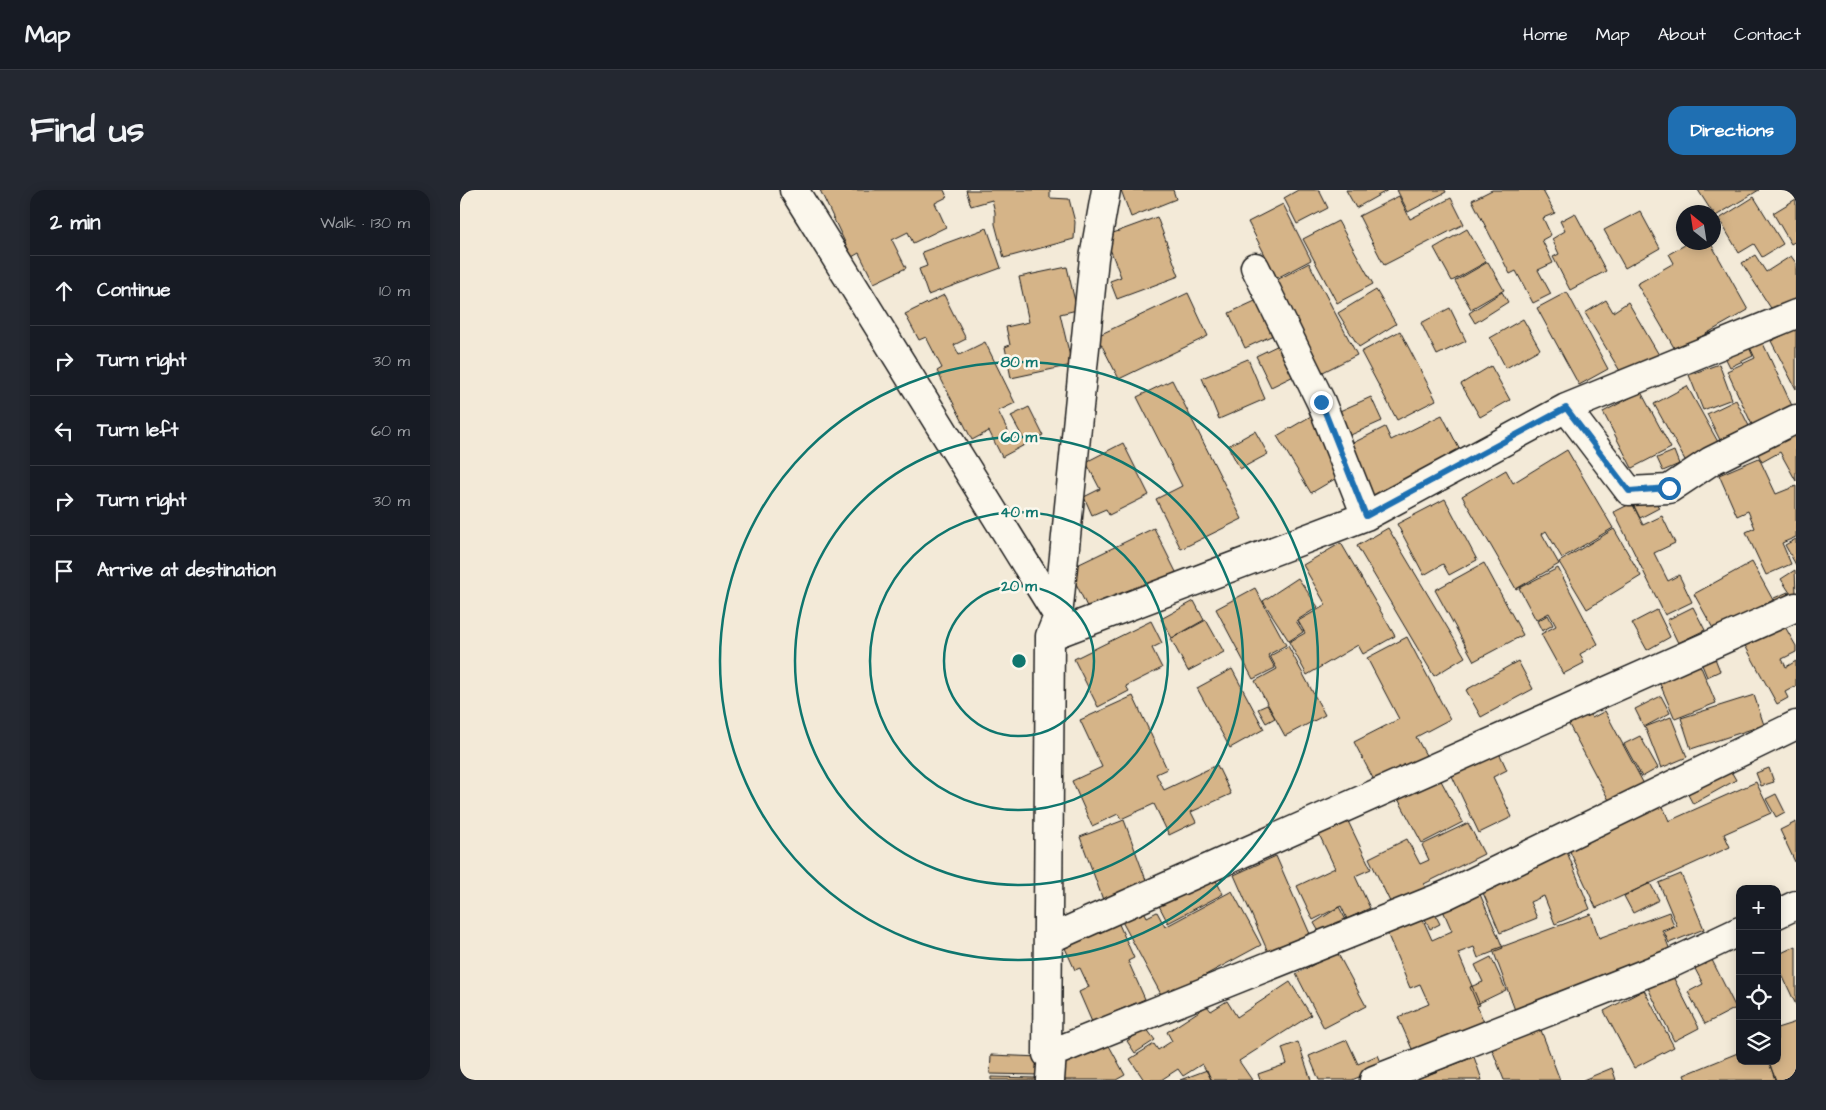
<!DOCTYPE html>
<meta charset="utf-8">
<style>
body{margin:0;font-family:"Architects Daughter",sans-serif;background:#242831;color:#f1f3f6}
.controls{position:absolute;right:15px;bottom:15px;display:grid;overflow:hidden;border-radius:10px;box-shadow:0 2px 12px #0003}
.controls button{width:45px;height:45px;display:grid;place-items:center;padding:0;border:0;border-bottom:1px solid #363941;background:#171b24;color:#f1f3f6;font:25px sans-serif}
.compass{position:absolute;left:1216px;top:15px;width:45px;height:45px;border-radius:50%;background:#171b24;box-shadow:0 2px 12px #0003;rotate:330deg}
.stop{position:absolute;width:15px;height:15px;margin:-11px;border:4px solid #1f6fb2;border-radius:50%;background:#fff}
.stop.end{background:#1f6fb2;border-color:#fff;box-shadow:0 1px 5px #0008}
.list{margin:0;padding:0;list-style:none}
h2{display:flex;justify-content:space-between;align-items:center;height:65px;margin:0;padding:0 20px;font-size:21px}
h2 small{font-size:16px;font-weight:400;color:#9ea1a6}
.list li{display:grid;grid-template-columns:32px 1fr auto;gap:15px;align-items:center;box-sizing:border-box;height:70px;padding:0 20px;border-top:1px solid #363941}
.list b{display:block;font-size:19px;white-space:nowrap}
.list em{font-size:16px;font-style:normal;color:#9ea1a6}
.icon{flex:none;width:28px;height:28px;fill:none;stroke:currentColor;stroke-width:2;stroke-linecap:round;stroke-linejoin:round}
.map{position:relative;flex:none;width:1336px;height:890px;overflow:hidden;border-radius:15px}
header{display:flex;align-items:center;gap:30px;box-sizing:border-box;height:70px;padding:0 25px;background:#171b24;border-bottom:1px solid #363941}
header strong{font-size:24px}
nav{display:flex;gap:28px;margin-inline-start:auto;font-size:18px}
.intro{display:flex;align-items:center;justify-content:space-between;box-sizing:border-box;height:120px;padding:0 30px}
h1{margin:0;font-size:35px}
.button{padding:12px 22px;border-radius:15px;background:#1f6fb2;color:#fff;font-size:18px;font-weight:700}
main{display:flex;gap:30px;padding:0 30px}
aside{flex:1;background:#171b24;border-radius:15px;box-shadow:0 2px 12px #0003}
.map>svg:first-child{display:block}
.building{fill:#d5b488;stroke:#1c1c1c}
.lines{fill:none;stroke-linecap:round;stroke-linejoin:round}
.minor-casing{stroke:#1c1c1c;stroke-width:31}
.minor{stroke:#fbf7ec;stroke-width:28}
.route{stroke:#1f6fb2;stroke-width:6}
.ring{fill:none;stroke:#0f766e;stroke-width:2.5}
.centre{fill:#0f766e;stroke:#fbf7ec;stroke-width:2.5}
.ring-label{font-size:15px;text-anchor:middle;font-weight:bold;fill:#0f766e;stroke:#fbf7ec;stroke-width:5;stroke-linejoin:round;paint-order:stroke}
</style>
<header>
<strong>Map</strong>
<nav><a>Home</a><a>Map</a><a>About</a><a>Contact</a></nav>
</header>
<div class="intro"><h1>Find us</h1><a class="button">Directions</a></div>
<main>
<aside>
<h2>2 min<small>Walk · 130 m</small></h2>
<ul class="list">
<li><svg class="icon" aria-label="ahead" viewBox="0 0 24 24"><path d="M12 20V5M6 11l6-6 6 6"/></svg><div><b>Continue</b></div><em>10 m</em></li>
<li><svg class="icon" aria-label="right" viewBox="0 0 24 24"><path d="M7 20v-9h11M14 6l5 5-5 5"/></svg><div><b>Turn right</b></div><em>30 m</em></li>
<li><svg class="icon" aria-label="left" viewBox="0 0 24 24"><path d="M17 20v-9H6M10 6l-5 5 5 5"/></svg><div><b>Turn left</b></div><em>60 m</em></li>
<li><svg class="icon" aria-label="right" viewBox="0 0 24 24"><path d="M7 20v-9h11M14 6l5 5-5 5"/></svg><div><b>Turn right</b></div><em>30 m</em></li>
<li><svg class="icon" aria-label="arrive" viewBox="0 0 24 24"><path d="M6 21V4h12l-3 4 3 4H6"/></svg><div><b>Arrive at destination</b></div></li>
</ul>
</aside>
<div class="map">
<svg width="1336" height="890" viewBox="0 0 1336 890">
<rect width="100%" height="100%" fill="#f3ead8"/>
<filter id="ink" filterUnits="userSpaceOnUse"><feTurbulence type="fractalNoise" baseFrequency=".02" numOctaves="2"/><feDisplacementMap in="SourceGraphic" scale="10" xChannelSelector="R" yChannelSelector="G"/><feConvolveMatrix kernelMatrix="1 2 1 2 8 2 1 2 1" color-interpolation-filters="sRGB"/></filter>
<g filter="url(#ink)">
<path class="building" d="M360,0H484L487,7L475,13L486,37L453,53L448,42L432,50L446,78L414,93L399,63L392,67Z
M506,0H590V8L609,9L615,32L614,49L544,68L535,34V22L532,10L511,16Z
M661,0H713L716,9L671,27Z
M838,0H859L868,18L837,34L824,8Z
M886,0H928L896,18Z
M937,0H985L986,2L948,22Z
M1032,0H1086L1083,1L1095,23L1083,28L1091,45L1082,50L1093,73L1078,80L1091,104L1073,113L1056,81L1050,84L1012,10Z
M1238,0H1299L1254,27V22H1252Z
M939,6L950,29L991,8L1004,34L924,75L899,26Z
M1294,7L1323,54L1302,67L1294,54L1279,63L1259,29Z
M1336,9V51L1331,54L1313,23Z
M823,14L851,70L817,88L788,32Z
M1180,21L1200,58L1165,78L1144,40Z
M1115,23L1146,81L1110,100L1093,67L1099,64L1092,49L1105,41L1100,31Z
M697,27L719,86L657,109L650,91L661,87L645,46Z
M878,31L913,94L877,113L843,49Z
M527,38L541,78L468,105L459,79L467,76L462,62Z
M1007,39L1026,72L992,91L974,58Z
M1230,52H1250L1288,120L1216,161L1177,94L1214,73L1209,64Z
M1295,65L1306,82L1331,66L1336,73V109L1314,123L1282,73Z
M1028,72L1044,100L1011,119L995,91Z
M849,73L897,165L861,183L813,92Z
M607,77L617,120L600,124L612,175L551,188L545,157L550,155L546,137L569,132L559,87Z
M916,100L936,134L899,157L878,123Z
M1042,102L1048,112L1015,133L1009,123Z
M1107,102L1148,179L1119,195L1077,118Z
M728,103L748,146L659,189L637,146Z
M484,105L506,149L494,155L499,165L525,152L555,213L538,221L554,253L563,248L551,226L569,217L583,245L542,267L529,241L512,250L477,181L482,178L466,147L459,150L445,124Z
M806,106L822,141L785,158L769,123Z
M1146,110L1153,122L1168,112L1199,165L1163,186L1125,123Z
M990,118L1006,151L977,165L961,133Z
M1063,129L1080,159L1046,178L1030,148Z
M1336,139V199L1311,151Z
M940,141L976,210L937,230L901,162Z
M1300,147L1334,220L1294,239L1267,181L1295,168L1288,153Z
M827,151L842,182L811,197L796,166Z
M1289,157L1293,166L1270,177L1265,167Z
M788,169L805,209L759,229L742,188Z
M1259,174L1272,209L1243,220L1229,185Z
M1031,176L1050,210L1020,227L1001,194Z
M712,190L782,329L721,359L696,309L722,296L677,207Z
M1227,196L1263,261L1230,279L1194,214Z
M1181,202L1211,258L1172,278L1143,222Z
M911,207L922,231L884,248L873,224Z
M1276,210L1289,236L1260,250L1247,224Z
M982,225L1007,274L914,310L887,256L925,237L931,250Z
M851,226L885,283L851,303L817,246Z
M1336,234V291L1320,262L1302,272L1294,256Z
M795,241L808,264L780,279L768,256Z
M663,253L689,305L649,325L646,319L632,325L624,307L640,299L626,272Z
M1107,260L1153,338L1102,368L1086,341L1082,344L1099,374L1056,399L1002,306L1046,280L1053,293Z
M1214,261L1219,274L1203,281L1197,268Z
M1299,268L1316,304L1336,296V347L1322,353L1331,374L1306,385L1286,342L1295,338L1288,321L1277,326L1259,285Z
M1193,307L1199,318L1180,328L1174,316Z
M985,309L1017,370L989,385L983,374L964,385L937,334Z
M1172,313L1183,335L1202,326L1215,353L1194,363L1208,391L1219,385L1232,412L1205,425L1154,322Z
M694,338L717,384L631,425L609,379Z
M928,338L1005,467L974,486L897,356Z
M1154,339L1181,386L1127,419L1099,372Z
M1336,349V375L1325,355Z
M881,353L935,446L903,464L898,455L847,485L829,452L845,443L838,431L866,415L843,375Z
M1292,372L1313,410L1255,442L1234,404Z
M1024,373L1063,445L1014,471L975,400Z
M1098,378L1138,454L1120,464L1124,473L1103,484L1081,444L1096,436L1089,423L1076,430L1059,398Z
M1335,380L1336,403L1332,406L1321,389Z
M838,388L858,417L836,431L843,442L829,451L803,411Z
M795,398L826,455L808,465L815,478L793,489L756,419Z
M1328,402L1333,413L1318,420L1314,408Z
M734,411L744,430L712,448L701,429Z
M1233,417L1245,440L1218,453L1207,430Z
M1197,420L1210,447L1187,460L1172,433Z
M1088,425L1093,435L1082,441L1077,431Z
M1320,428L1336,456V462L1322,469L1326,477L1336,471V496L1325,502L1328,508L1317,514L1282,450Z
M746,430L764,462L728,481L711,449Z
M691,431L702,453L692,458L702,478L666,496L669,501L638,517L614,469Z
M947,447L990,529L956,547L968,569L917,596L894,552L939,529L907,468Z
M1249,453L1260,481L1247,487L1235,458Z
M828,456L865,525L825,546L795,491L817,479L810,466Z
M1238,470L1256,513L1215,529L1197,487Z
M1058,471L1073,499L1021,527L1006,500Z
M772,479L804,539L770,558L737,498Z
M1294,505L1304,535L1231,559L1221,528Z
M673,506L707,579L696,584L704,600L757,575L771,604L731,622L736,632L709,645L694,614L661,629L658,624L632,636L612,591L642,577L620,530Z
M1201,506L1210,523L1184,537L1175,519Z
M807,515L815,528L806,533L798,519Z
M1128,520L1132,528L1145,521L1185,596L1151,614L1107,531Z
M1211,527L1227,567L1201,578L1185,537Z
M1180,546L1198,578L1182,587L1164,554Z
M1036,556L1047,580L1033,587L1052,627L1019,643L984,569Z
M1268,576L1276,590L1233,614L1225,599Z
M1309,578L1314,592L1301,596L1296,583Z
M978,585L1003,632L962,653L937,607Z
M1296,592L1311,623L1264,644L1270,657L1136,718L1108,657L1202,614L1209,631Z
M1316,604L1325,622L1316,627L1306,609Z
M886,627L911,679L895,686L910,718L887,729L881,716L853,730L837,696L875,678L857,640Z
M664,630L690,701L646,718L620,647Z
M1336,632V674L1320,640Z
M1008,633L1024,664L964,694L966,699L932,716L909,668L947,649L960,674L969,670L962,655Z
M1107,662L1130,719L1095,734L1084,706L1070,712L1077,728L1040,743L1021,698Z
M816,666L850,744L808,762L774,685Z
M750,679L763,704L708,733L695,708Z
M1221,684L1244,739L1209,753L1204,742L1217,736L1199,693Z
M1190,693L1199,710L1173,723L1164,706Z
M772,701L801,755L703,808L658,724L680,713L687,727L697,722L705,737Z
M1019,702L1043,758L1018,768L1014,757L998,763L1020,815L1017,816L1026,837L956,868L938,827L969,814L960,794L950,798L925,738L960,723L972,750L992,741L982,718Z
M879,717L886,730L861,745L854,733Z
M973,720L980,734L970,739L963,725Z
M1209,722L1214,736L1202,740L1212,765L1056,823L1033,760L1131,724L1139,748Z
M654,723L674,768L668,771L685,809L632,832L619,802L629,797L620,778L615,780L600,747Z
M1336,756V815L1317,774V765Z
M877,762L906,816L864,838L836,784Z
M1250,766L1276,818L1245,834L1228,802L1243,794L1233,775Z
M1031,767L1046,800L1017,814L1010,797L1023,792L1015,775Z
M1211,783L1239,838L1214,851L1187,796Z
M830,792L851,825L779,871L792,890H752L742,874L723,886L718,879L701,890H684L670,869L694,854L698,860L712,851L707,842L747,816L751,821L767,811L777,827Z
M1184,800L1214,857L1174,878L1144,821Z
M1336,832V890H1315L1309,871H1317V838Z
M1079,835L1100,890H1044L1030,854Z
M686,838L695,850L675,863L667,851Z
M887,850L898,874L918,865L923,877L892,890H859L849,866Z
M647,852L665,885L656,890H598L593,880Z
M838,852L851,890H800L798,884L827,874L822,858Z
M1280,862V871H1308L1316,890H1226L1224,885Z
M531,865L580,867L579,885L530,884Z
M1014,867L1022,890H954Z
M1152,878L1156,890H1123Z
M747,880L751,890H720Z
M531,887L576,888V890H531Z"/>
<g class="lines">
<defs>
<path id="minor" d="M334,0L598,426L590,446L587,864L592,863L590,890
M795,77L861,212L906,326
M1106,218L1169,301L1209,299L1251,271L1336,229
M598,426L634,68L646,0
M590,446L906,326L1106,218L1336,124
M1317,724L1336,715
M589,749L1336,417
M592,863L986,705L1336,535
M914,890L1212,773L1280,741"/>
</defs>
<use href="#minor" class="minor-casing"/>
<use href="#minor" class="minor"/>
</g>
</g>
<g class="lines" filter="url(#ink)">
<path class="route" d="M861,212L906,326L1106,218L1169,301L1209,298"/>
</g>
<g class="ring">
<circle cx="559" cy="471" r="75"/>
<circle cx="559" cy="471" r="149"/>
<circle cx="559" cy="471" r="224"/>
<circle cx="559" cy="471" r="299"/>
</g>
<circle cx="559" cy="471" r="8" class="centre"/>
<g class="ring-label">
<text x="559" y="177">80 m</text>
<text x="559" y="252">60 m</text>
<text x="559" y="327">40 m</text>
<text x="559" y="401">20 m</text>
</g>
</svg>
<div class="controls">
<button>+</button>
<button>−</button>
<button><svg class="icon" aria-label="locate" viewBox="0 0 24 24"><circle cx="12" cy="12" r="6"/><path d="M12 2v4M12 18v4M2 12h4M18 12h4"/></svg></button>
<button><svg class="icon" aria-label="layers" viewBox="0 0 24 24"><path d="M12 4l9 5-9 5-9-5zM3 14l9 5 9-5"/></svg></button>
</div>
<svg class="compass" viewBox="-18 -18 36 36"><path d="M0-13l5 13h-10z" fill="#e53935"/><path d="M0 13l5-13h-10z" fill="#9ea1a6"/></svg>
<div class="stop" style="left:1209px;top:298px"></div>
<div class="stop end" style="left:861px;top:212px"></div>
</div>
</main>
